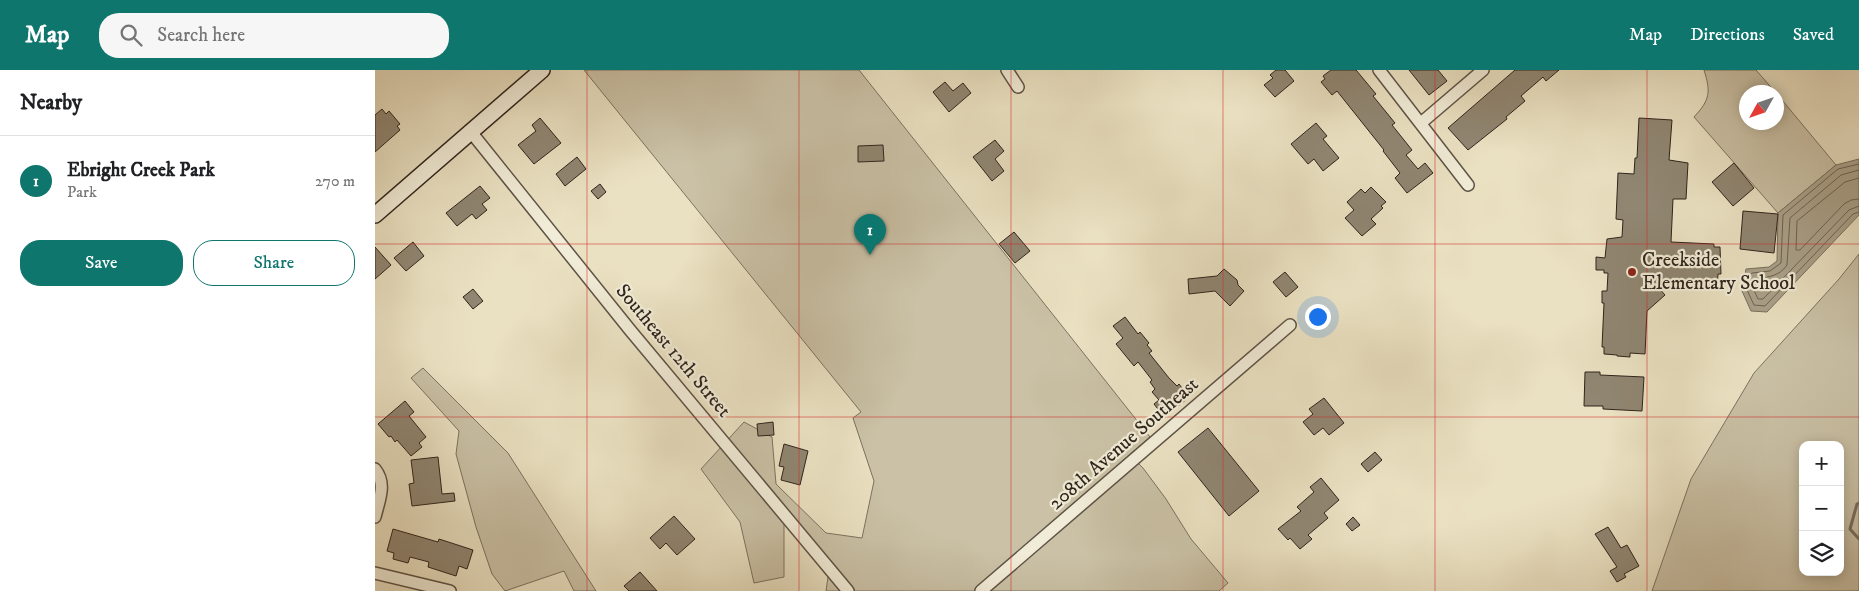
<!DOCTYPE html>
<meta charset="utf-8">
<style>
body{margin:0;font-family:"IM FELL DW Pica",serif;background:#f6f6f6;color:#202124}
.controls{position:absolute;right:15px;bottom:15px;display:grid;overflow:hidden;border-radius:10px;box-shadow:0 2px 12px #0003}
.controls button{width:45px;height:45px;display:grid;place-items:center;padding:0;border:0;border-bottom:1px solid #e0e0e0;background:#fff;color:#202124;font:25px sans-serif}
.compass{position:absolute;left:1364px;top:15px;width:45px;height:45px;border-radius:50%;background:#fff;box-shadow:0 2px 12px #0003;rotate:230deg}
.you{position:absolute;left:942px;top:246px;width:18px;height:18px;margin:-12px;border:4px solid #fff;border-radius:50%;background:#1a73e8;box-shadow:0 0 0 8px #1a73e833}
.badge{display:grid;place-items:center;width:32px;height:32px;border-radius:50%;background:#0f766e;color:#fff;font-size:16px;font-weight:700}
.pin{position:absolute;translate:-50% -41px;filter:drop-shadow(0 1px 2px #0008)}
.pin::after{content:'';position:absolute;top:26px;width:18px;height:15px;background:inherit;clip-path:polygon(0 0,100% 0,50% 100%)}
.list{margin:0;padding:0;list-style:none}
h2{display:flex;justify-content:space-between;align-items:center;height:65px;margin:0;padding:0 20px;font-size:21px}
h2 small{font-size:16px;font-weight:400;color:#757577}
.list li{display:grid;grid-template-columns:32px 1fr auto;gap:15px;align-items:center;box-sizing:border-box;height:90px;padding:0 20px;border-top:1px solid #e0e0e0}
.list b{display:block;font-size:19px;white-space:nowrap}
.list p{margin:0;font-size:16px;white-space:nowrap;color:#757577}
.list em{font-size:16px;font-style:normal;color:#757577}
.actions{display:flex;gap:10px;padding:15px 20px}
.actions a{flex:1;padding:11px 0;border:1px solid #0f766e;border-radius:20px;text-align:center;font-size:18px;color:#0f766e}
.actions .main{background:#0f766e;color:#fff}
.icon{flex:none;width:28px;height:28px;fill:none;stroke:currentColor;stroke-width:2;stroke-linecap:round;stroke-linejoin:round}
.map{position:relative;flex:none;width:1484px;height:521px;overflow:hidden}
header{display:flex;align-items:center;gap:30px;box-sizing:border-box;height:70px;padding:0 25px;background:#0f766e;color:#fff}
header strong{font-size:24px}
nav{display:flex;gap:28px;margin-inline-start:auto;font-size:18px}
.search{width:350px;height:45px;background:#f6f6f6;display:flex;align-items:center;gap:12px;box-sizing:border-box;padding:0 18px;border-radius:20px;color:#757577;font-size:19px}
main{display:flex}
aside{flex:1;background:#fff}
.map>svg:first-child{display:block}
.green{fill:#cac1a6;stroke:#7c7261;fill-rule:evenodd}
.water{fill:#aaa18a;stroke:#796f5e}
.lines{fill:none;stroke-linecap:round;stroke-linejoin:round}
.shore{stroke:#6c6253;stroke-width:1}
.stream{stroke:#796f5e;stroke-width:3}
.building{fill:#908672;stroke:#2f241c}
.street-casing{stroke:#5e5346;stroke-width:14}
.secondary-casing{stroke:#2f241c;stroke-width:18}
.street{stroke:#f1ecd7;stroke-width:11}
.secondary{stroke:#f1ecd7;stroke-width:15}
.grid{fill:none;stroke:#d62828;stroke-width:1;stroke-opacity:0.55}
.poi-dot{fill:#8f2418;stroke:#f1ecd7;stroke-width:2}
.labels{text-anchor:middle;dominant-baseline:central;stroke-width:4.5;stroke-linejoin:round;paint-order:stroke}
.poi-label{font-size:20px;fill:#2f241c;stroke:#f1ecd7;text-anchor:start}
.street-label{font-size:20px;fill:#2f241c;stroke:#f1ecd7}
</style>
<header>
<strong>Map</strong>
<div class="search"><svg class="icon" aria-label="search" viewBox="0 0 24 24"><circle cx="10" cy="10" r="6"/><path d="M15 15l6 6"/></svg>Search here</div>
<nav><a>Map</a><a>Directions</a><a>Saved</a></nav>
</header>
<main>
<aside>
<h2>Nearby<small></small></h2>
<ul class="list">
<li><span class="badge">1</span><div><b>Ebright Creek Park</b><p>Park</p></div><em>270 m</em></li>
</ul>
<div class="actions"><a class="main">Save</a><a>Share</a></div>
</aside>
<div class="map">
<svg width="1484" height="521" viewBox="0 0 1484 521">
<rect width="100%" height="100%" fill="#eae1c2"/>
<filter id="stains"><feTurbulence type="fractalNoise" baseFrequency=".004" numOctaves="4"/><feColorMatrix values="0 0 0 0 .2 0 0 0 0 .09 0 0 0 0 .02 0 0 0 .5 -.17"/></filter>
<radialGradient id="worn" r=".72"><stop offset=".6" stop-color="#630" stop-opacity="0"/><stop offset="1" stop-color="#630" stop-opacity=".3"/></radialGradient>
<path class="green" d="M209,0H484L775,367L753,386H756L768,398L791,429L816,469L853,513L844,521H451L453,507L409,453V507L379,513L365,452L326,399L369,352L397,367L401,414L451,463L487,468L499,411L478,348L486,342Z
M1329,0H1381L1400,22H1372V52H1402V24L1461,95L1403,143L1319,47C1335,30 1336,22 1329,0Z
M1484,184V521H1277L1316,409L1379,303L1464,209ZM1428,375H1465V502H1428Z
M48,298L133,383L221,521H199L189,501L130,521L117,504L101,457L81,384L84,361L36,308Z"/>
<path class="water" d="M1484,89V145L1392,242L1376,241L1367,221L1371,199L1394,197L1402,191L1403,143L1461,95Z"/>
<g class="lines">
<path class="shore" d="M1484,94L1463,99L1408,145L1406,193L1395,201L1377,203L1375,205L1372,220L1379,235L1390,236L1478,144L1484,142
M1484,100L1466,105L1415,148L1412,195C1404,207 1393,206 1381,210L1379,220L1383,229H1388L1474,140L1484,136
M1484,108L1470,112L1422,151L1421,180H1425L1469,134L1476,130L1484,129"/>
<path class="stream" d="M1484,433L1482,434L1475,459L1484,469"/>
</g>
<path class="building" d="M901,0H910L919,11L900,27L889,15L898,8L895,5Z
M956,0H981L1001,24L998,26L1020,53L1017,55L1037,80L1031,85L1043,99L1050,93L1058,103L1032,123L1020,108L1025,103L1008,81L1009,80L962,21L957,25L946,12L950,9L948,6Z
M1034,0H1063L1072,11L1054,25Z
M1140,0H1184L1171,11L1168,7L1146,26L1150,31L1131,47L1132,49L1093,80L1073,58Z
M570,12L578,21L588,13L596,23L574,42L558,22Z
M7,39L11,44L14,41L25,54L22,56L25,60L0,82V45Z
M165,48L186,73L159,94L143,75L161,61L157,55Z
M1264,48L1297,50L1294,90L1313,93L1311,129H1298L1296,172L1339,174V177H1345L1346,204H1343L1342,219L1282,216L1290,225L1272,241L1270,284L1255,283V287L1242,286V285L1229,284V277H1227L1229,233H1227V221H1232L1233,203H1229V200H1221V187L1230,188L1232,169L1247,167L1248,150L1241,149L1243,103L1259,104L1260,88H1262Z
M941,53L952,66L948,69L964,88L948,101L939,89L933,94L916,74Z
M620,70L629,81L620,89L629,101L617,111L598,87Z
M508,75L509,91L483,92V76Z
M202,87L211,99L190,116L181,104Z
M1359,93L1379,118L1358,136L1337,112Z
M225,114L231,122L223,129L216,121Z
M105,116L115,128L107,134L112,140L101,149L97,144L82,156L71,143Z
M996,117L1011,132L1006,136L1008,138L996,149L1001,154L987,166L970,148L979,140L972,132L986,119L990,123Z
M1368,141L1403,144L1399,183L1365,179Z
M639,162L655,181L640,193L624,174Z
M38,172L49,186L31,201L19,188Z
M0,177L16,195L0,209Z
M849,199L862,210L863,215L869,221L855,236L840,221L814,224L813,209L842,206Z
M910,202L923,217L911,227L898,212Z
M98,219L108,231L98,239L88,227Z
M750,247L763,264L765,262L774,273L772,275L777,281L774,283L794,308L802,316L804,314L810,322L808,324L812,329L789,347L779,334L784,330L777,322L780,319L775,312L777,310L763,292L759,296L741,274L748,268L738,256Z
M1210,302H1225V305L1269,307L1267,341L1228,339V336H1209Z
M949,328L969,353L954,365L948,358L939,365L928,352L938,344L934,339Z
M30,331L39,342L34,346L51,367L44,373L47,377L36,386L22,370L20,372L16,366L14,367L3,354Z
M398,352L399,365L383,366L382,354Z
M833,358L884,421L854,446L803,382Z
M409,374L433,381L425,415L406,410L409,397L404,396Z
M1000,382L1007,390L993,402L986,394Z
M63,387L67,424L79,423L80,431L37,436L34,414L39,413L36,390Z
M946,408L964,430L949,443L953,448L933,465L937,469L925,479L915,468L913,470L903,459L926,441L922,437L939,422L935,417Z
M299,446L320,469L302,485L291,473L285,479L275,468Z
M978,447L985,455L977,461L971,454Z
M1233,457L1246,478L1252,475L1264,496L1249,504L1251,507L1242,512L1235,501L1242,497L1220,464Z
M18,459L63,472L64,469L98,480L92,499L84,496L81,506L53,497L54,492L35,487L33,493L18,489L19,483L12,481Z
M265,502L282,521H254L249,516Z"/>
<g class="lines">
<defs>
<path id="street" d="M632,0L643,17
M1004,0L1093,115
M1046,53L1108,0
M96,62L255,260L473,521
M0,399C12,414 4,430 0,447
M0,503L75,521
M606,521L915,255"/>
<path id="secondary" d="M0,145L167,0"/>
</defs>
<use href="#street" class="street-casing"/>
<use href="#secondary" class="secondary-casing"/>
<use href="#street" class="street"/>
<use href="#secondary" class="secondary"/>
</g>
<path class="grid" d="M212,0V521M424,0V521M636,0V521M848,0V521M1060,0V521M1272,0V521M0,174H1484M0,347H1484"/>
<circle class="poi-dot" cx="1257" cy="202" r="5"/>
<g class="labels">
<g class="poi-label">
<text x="1267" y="190">Creekside<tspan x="1267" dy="23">Elementary School</tspan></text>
</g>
<g class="street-label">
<text transform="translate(298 281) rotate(50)">Southeast 12th Street</text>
<text transform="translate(749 374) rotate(-41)">208th Avenue Southeast</text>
</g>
</g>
<rect width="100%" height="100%" filter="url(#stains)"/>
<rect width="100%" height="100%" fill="url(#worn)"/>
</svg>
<div class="controls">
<button>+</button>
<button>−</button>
<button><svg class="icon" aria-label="layers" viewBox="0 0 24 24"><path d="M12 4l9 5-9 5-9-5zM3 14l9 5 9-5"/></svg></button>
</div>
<svg class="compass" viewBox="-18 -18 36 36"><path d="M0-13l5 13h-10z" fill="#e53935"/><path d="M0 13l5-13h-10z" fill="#757577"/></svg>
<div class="you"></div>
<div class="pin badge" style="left:495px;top:185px">1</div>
</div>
</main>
